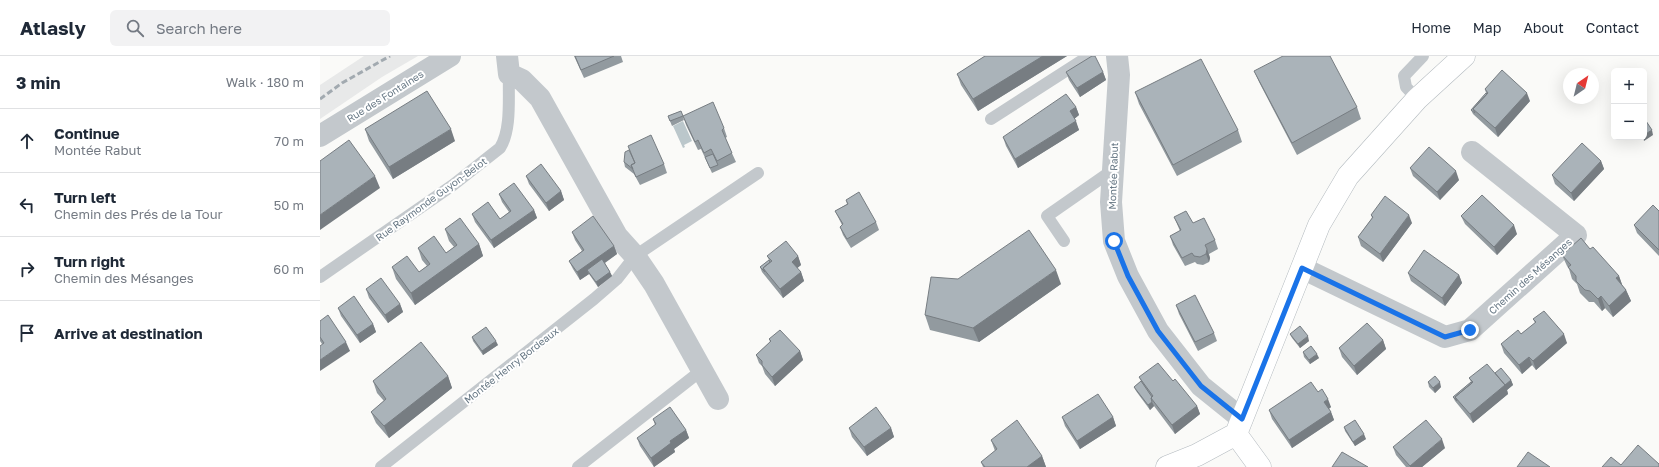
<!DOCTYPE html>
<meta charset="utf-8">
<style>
body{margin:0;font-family:"Golos Text",sans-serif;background:#f2f2f3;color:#1f2937}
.controls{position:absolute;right:12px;top:12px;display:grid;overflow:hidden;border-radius:6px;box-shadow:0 4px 16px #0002}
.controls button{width:36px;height:36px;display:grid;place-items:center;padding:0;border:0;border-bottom:1px solid #e0e1e3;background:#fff;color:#1f2937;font:20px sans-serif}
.compass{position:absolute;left:1243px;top:12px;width:36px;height:36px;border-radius:50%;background:#fff;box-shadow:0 4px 16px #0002;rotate:35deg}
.stop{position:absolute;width:12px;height:12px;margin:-9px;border:3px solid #1a73e8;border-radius:50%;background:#fff}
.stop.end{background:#1a73e8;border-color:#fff;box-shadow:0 1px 4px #0008}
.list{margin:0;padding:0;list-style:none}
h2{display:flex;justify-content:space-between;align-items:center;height:52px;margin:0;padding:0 16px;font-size:17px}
h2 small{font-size:13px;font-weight:400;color:#747a83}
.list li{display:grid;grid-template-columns:26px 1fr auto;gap:12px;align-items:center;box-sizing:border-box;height:64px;padding:0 16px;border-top:1px solid #e0e1e3}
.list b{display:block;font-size:15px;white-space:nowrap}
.list p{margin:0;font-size:13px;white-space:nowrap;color:#747a83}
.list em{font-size:13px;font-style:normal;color:#747a83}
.icon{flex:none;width:22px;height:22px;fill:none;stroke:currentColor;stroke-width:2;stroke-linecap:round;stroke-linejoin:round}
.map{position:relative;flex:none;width:1339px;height:411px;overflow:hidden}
header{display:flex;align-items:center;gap:24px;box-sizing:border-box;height:56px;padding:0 20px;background:#fff;border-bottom:1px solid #e0e1e3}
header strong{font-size:19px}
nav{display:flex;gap:22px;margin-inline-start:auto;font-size:14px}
.search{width:280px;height:36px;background:#f2f2f3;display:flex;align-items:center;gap:10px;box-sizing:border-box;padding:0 14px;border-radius:6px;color:#747a83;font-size:15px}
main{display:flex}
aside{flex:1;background:#fff}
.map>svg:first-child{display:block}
.built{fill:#e8e9e9}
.water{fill:#bbc7cb}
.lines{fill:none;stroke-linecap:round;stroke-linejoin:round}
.secondary-casing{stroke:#b3babf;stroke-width:23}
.lane{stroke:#c3c8cc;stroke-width:12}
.street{stroke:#c3c8cc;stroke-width:22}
.secondary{stroke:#fff;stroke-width:22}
.rail{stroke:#a2aab0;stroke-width:3;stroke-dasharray:6 3;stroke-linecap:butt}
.wall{fill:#929a9f}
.shaded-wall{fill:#777d82}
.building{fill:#aab3b9;stroke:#777d82}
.route{stroke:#1a73e8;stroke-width:5}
.labels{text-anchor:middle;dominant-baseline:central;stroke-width:4;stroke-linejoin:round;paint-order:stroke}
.street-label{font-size:10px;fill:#657683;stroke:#fff}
</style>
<header>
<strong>Atlasly</strong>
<div class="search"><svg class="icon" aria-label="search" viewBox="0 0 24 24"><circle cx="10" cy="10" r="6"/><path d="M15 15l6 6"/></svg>Search here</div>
<nav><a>Home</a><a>Map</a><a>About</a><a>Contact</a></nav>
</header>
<main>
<aside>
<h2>3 min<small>Walk · 180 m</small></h2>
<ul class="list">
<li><svg class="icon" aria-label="ahead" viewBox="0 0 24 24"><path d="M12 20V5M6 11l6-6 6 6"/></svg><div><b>Continue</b><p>Montée Rabut</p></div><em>70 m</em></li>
<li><svg class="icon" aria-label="left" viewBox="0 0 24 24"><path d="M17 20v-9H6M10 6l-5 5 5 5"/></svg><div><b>Turn left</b><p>Chemin des Prés de la Tour</p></div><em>50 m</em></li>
<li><svg class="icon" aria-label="right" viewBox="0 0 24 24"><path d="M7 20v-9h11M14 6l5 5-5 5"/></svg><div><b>Turn right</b><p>Chemin des Mésanges</p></div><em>60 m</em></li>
<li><svg class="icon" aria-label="arrive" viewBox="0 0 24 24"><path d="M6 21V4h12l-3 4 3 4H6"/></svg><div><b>Arrive at destination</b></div></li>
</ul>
</aside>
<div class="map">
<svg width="1339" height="411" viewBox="0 0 1339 411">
<rect width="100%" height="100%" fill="#fafaf8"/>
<path class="built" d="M44,0H98L62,21L0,63V29Z"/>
<path class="water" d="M363,65L372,85L364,89L365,91L363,92L353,70Z"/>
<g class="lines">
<defs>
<path id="secondary" d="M916,378L999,169L1028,120L1097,43L1144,0
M916,378L940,411
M847,411L877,399L916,378"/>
</defs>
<use href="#secondary" class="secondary-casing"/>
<path class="lane" d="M1097,43L1086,31L1084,20L1103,0
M671,63L769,0
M744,185L727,160L793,114
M0,221L133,129L180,92C192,73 188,40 189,18
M61,411L274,243L297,223L315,200L438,117
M258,411L382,314"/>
<path class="street" d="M187,0L189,18L202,24L220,42L297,180L315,200L334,228L398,343
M797,0L799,19L791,146L794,185L808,220L838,275L881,330L922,363
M0,80L130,0
M982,212L1125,281L1150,274L1256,179L1152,96"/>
<use href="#secondary" class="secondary"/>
<path class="rail" d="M0,43L22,27L70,0"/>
</g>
<path class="wall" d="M254,0H301L303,6L264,22Z
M665,0H747L658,55L641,29L637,18Z
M934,15L1037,51L1041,63L977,99L939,26Z
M746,16H783L786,24L760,41L749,24Z
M1165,33L1210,45L1178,81L1153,58L1151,54L1166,37Z
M815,36L918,74L922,86L857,120L819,48Z
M756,51L759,59L754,63L759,74L698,112L686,90L683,81Z
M361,55L364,64L352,70L348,60Z
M363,60L404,72L407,81L405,82L416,106L392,117L381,93L378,94L366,69Z
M45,73L135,85L73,123L49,85Z
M1281,105L1284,113L1254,145L1235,128L1232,119Z
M304,106L344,108L347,117L320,129L314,118L305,111Z
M1090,112L1139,124L1120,144L1093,120Z
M206,120L241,135L244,144L229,155L209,128Z
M179,138L214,154L217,162L174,192L155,166L152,158L180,163L189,156L182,146Z
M526,144L556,166L559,174L531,192L523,179L520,171L522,169L515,155L527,148Z
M1339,155V200L1317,177L1314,169Z
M1051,159L1092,167L1063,206L1041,190L1038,181L1052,162Z
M1141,160L1197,178L1177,199L1145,168Z
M854,161L873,167L895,184L898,193L889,198L890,202L889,206L883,209L877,208L875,206L865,210L853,189L850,180L860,175Z
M125,173L159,188L163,200L95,249L76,223L72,211L99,216L107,210L102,204L98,192L126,197L134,191L129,185Z
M252,176L294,190L297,198L285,207L292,220L278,231L269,218L260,224L253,213L249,205L262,195L255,184Z
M1270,193L1299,220L1302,229L1306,234L1311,245L1293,261L1285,252L1282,255L1274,246H1269L1260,237L1257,228L1252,223L1249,213L1247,210L1242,199Z
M447,200H478L481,209L477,212L481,216L484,225L463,242L442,216L440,211L449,204Z
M1088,217L1139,219L1142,227L1125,250L1091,225Z
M638,223L741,228L659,286L610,274L605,259Z
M46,233L80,248L83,256L68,267L49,242Z
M856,249L894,277L897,285L878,295L859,258Z
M18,252L53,268L56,276L40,287L21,260Z
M1213,263L1247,287L1216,314L1212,309L1202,318L1184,297L1181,288L1201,278L1215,267Z
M0,265L30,295L2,288L0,285Z
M970,278L989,285L980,292L972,282Z
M152,281L178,289L163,299L153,285Z
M449,283L480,295L483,304L455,330L445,318L442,310L439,307L436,299L450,286Z
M1063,284L1066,293L1037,319L1022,301L1019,292Z
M983,296L999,302L990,308L984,301Z
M128,320L132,332L69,382L56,367L51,356L64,345L57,337L53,325Z
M819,321L853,325L877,350L880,358L855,378L834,350L830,354L816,335L814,331L821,325Z
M1149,322L1191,324L1193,329L1187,334L1188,338L1153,367L1135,345L1133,341L1151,326Z
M1108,326L1121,331L1115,337L1109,331Z
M998,336L1011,351L1009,353L1011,356L1014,364L972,392L952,363L949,354Z
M742,361H793L796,370L760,393L745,370Z
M333,363L366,374L369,382L354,393L355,396L334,411L320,390L317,382L335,369Z
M1024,371L1046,383L1035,390L1025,375Z
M529,372H571L574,381L547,400L532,381Z
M671,384L722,400L726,411H663L661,406L675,395Z
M1073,391L1125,392L1102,411H1086L1076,399Z"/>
<path class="shaded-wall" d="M723,0H747L658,55L653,43Z
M783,16L786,24L760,41L757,32Z
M1207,37L1210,45L1178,81L1175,72Z
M756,51L759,59L753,64L750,55Z
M756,65L759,74L698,112L695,103Z
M131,73L135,85L73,123L69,111Z
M1332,74L1333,79L1324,85L1323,81H1324V79Z
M1281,105L1284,113L1254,145L1251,137Z
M1136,115L1139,124L1120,144L1117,136Z
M55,120L60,132L0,174V159Z
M241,135L244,144L229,155L226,147Z
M214,154L217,162L174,192L171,184Z
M1089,159L1092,167L1063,206L1060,198Z
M1194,169L1197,178L1177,199L1174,191Z
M159,188L163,200L95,249L91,237Z
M294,190L297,198L270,217L267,214L269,218L260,224L257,216Z
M887,193L890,202L889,206L886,198Z
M478,200L481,209L475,214L472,206Z
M736,214L741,228L659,286L653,272Z
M290,216L292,220L278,231L276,226Z
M481,216L484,225L463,242L460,233Z
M1139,219L1142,227L1125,250L1122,242Z
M1299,220L1303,231L1296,222Z
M1306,234L1311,245L1293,261L1289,250Z
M1281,240L1285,252L1282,255L1278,243Z
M80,248L83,256L68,267L65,259Z
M53,268L56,276L40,287L37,279Z
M1244,278L1247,287L1216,314L1213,305Z
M988,280L989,285L980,292L978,288Z
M1063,284L1066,293L1037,319L1034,310Z
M176,285L178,289L163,299L162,295Z
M26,286L30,295L0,315V304Z
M480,295L483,304L455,330L452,321Z
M997,298L999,302L990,308L989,304Z
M1209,301L1212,309L1202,318L1199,309Z
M128,320L132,332L69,382L64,370Z
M1191,324L1193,329L1187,334L1188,338L1153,367L1150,358Z
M1120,326L1121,331L1115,337L1113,332Z
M1008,343L1011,351L1007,354L1004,346Z
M832,346L834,350L830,354L828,349Z
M877,350L880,358L855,378L852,369Z
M1011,356L1014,364L972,392L969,384Z
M793,361L796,370L760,393L757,385Z
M571,372L574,381L547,400L544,391Z
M366,374L369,382L354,393L355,396L334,411L331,402L350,385Z
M1044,378L1046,383L1035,390L1033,386Z
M1122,383L1125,392L1102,411H1090V410Z
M722,400L726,411H707Z"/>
<path class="building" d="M255,0H294L261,14Z
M665,0H723L653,43L637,18Z
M772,0H775L783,16L757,32L746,16Z
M963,0H1010L1037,51L972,87L934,15Z
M881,3L918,74L853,109L815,36Z
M1182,14L1207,37L1175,72L1153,53L1168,37L1165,33Z
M107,35L131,73L69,111L45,73Z
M1166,37L1167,38L1153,53L1155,57L1151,54Z
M746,38L756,51L750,55L756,65L695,103L683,81Z
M393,46L404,72L402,74L412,97L397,105L391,93L384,97L378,84L375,86L363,60Z
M361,55L363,60L350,65L348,60Z
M1326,65L1332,74L1324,79V66Z
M331,79L344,108L316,121L311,109L315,107L308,90Z
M29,84L55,120L0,159V105Z
M1262,87L1281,105L1251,137L1232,119Z
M1109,91L1136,115L1117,136L1090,112Z
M309,94L315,107L311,109L313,113L304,106L305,96Z
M393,98L398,109L390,112L385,101Z
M221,108L241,135L226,147L206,120Z
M194,127L214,154L171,184L152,158L168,146L180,163L191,155L179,138Z
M539,136L556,166L527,183L520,171L523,168L515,155L528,148L526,144Z
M1162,139L1194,169L1174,191L1141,160Z
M1065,140L1089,159L1060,198L1038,181L1053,161L1051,159Z
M1333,149L1339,155V194L1314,169Z
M866,155L873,167L884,162L895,184L885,189L887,193L886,198L880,201L874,200L872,197L862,202L850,180L861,174L854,161Z
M273,160L294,190L257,216L249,205L264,194L252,176Z
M140,162L159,188L91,237L72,211L87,200L99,216L110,208L98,192L114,180L126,197L137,189L125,173Z
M709,174L736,214L653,272L605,259L611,221L638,223Z
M1261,182L1270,193L1273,191L1299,220L1296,222L1306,234L1289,250L1281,240L1278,243L1270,235L1265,234L1256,225V220L1248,211L1251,209L1242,199Z
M466,185L478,200L472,206L481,216L460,233L443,212L452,205L447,200Z
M1104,194L1139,219L1122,242L1088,217Z
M282,203L290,216L276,226L267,214Z
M449,204L450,206L443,212L445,216L440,211Z
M61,222L80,248L65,259L46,233Z
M875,239L894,277L875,286L856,249Z
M34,240L53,268L37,279L18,252Z
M1224,255L1244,278L1213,305L1209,301L1199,309L1181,288L1198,274L1201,278L1216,266L1213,263Z
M8,259L26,286L0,304V290L4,287L0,281V265Z
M1047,267L1063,284L1034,310L1019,292Z
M980,270L988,280L978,288L970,278Z
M166,271L176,285L162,295L152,281Z
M460,274L480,295L452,321L442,309V305L436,299L451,285L449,283Z
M101,286L128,320L64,370L51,356L66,343L53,325Z
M991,290L997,298L989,304L983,296Z
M838,307L853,325L855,323L877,350L852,369L831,342L833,340L819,321Z
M1167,308L1185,329L1150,358L1135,341L1153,326L1149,322Z
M1181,312L1191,324L1185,329L1175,317Z
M1115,320L1120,326L1113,332L1108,326Z
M821,325L832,341L831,342L832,346L828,349L814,331Z
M991,326L998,336L1002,333L1008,343L1004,346L1011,356L969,384L949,354Z
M1151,326L1152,327L1135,341L1137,345L1133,341Z
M778,338L793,361L757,385L742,361Z
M350,351L366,374L350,385L351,387L331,402L317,382L336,368L333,363Z
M556,351L571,372L544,391L529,372Z
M697,364L722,400L707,411H665L661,406L677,393L671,384Z
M1035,364L1044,378L1033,386L1024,371Z
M1106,364L1122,383L1090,410L1073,391Z
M1318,389L1339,408V411H1282L1291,401L1301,409Z
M1022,396L1048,411H1012Z
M1208,396L1230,411H1197Z"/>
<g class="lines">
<path class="route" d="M794,185L808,220L838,275L881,330L922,363L982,212L1125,281L1150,274"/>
</g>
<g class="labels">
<g class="street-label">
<text transform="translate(65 40) rotate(-32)">Rue des Fontaines</text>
<text transform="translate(793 120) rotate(-88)">Montée Rabut</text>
<text transform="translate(111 143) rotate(-36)">Rue Raymonde Guyon-Belot</text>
<text transform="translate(1210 220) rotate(-42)">Chemin des Mésanges</text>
<text transform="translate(191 309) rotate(-38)">Montée Henry Bordeaux</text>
</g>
</g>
</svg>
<div class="controls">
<button>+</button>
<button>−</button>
</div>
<svg class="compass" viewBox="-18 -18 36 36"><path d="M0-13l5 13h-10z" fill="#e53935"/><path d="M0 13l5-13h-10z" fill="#747a83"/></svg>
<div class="stop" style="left:794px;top:185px"></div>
<div class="stop end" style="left:1150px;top:274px"></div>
</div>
</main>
